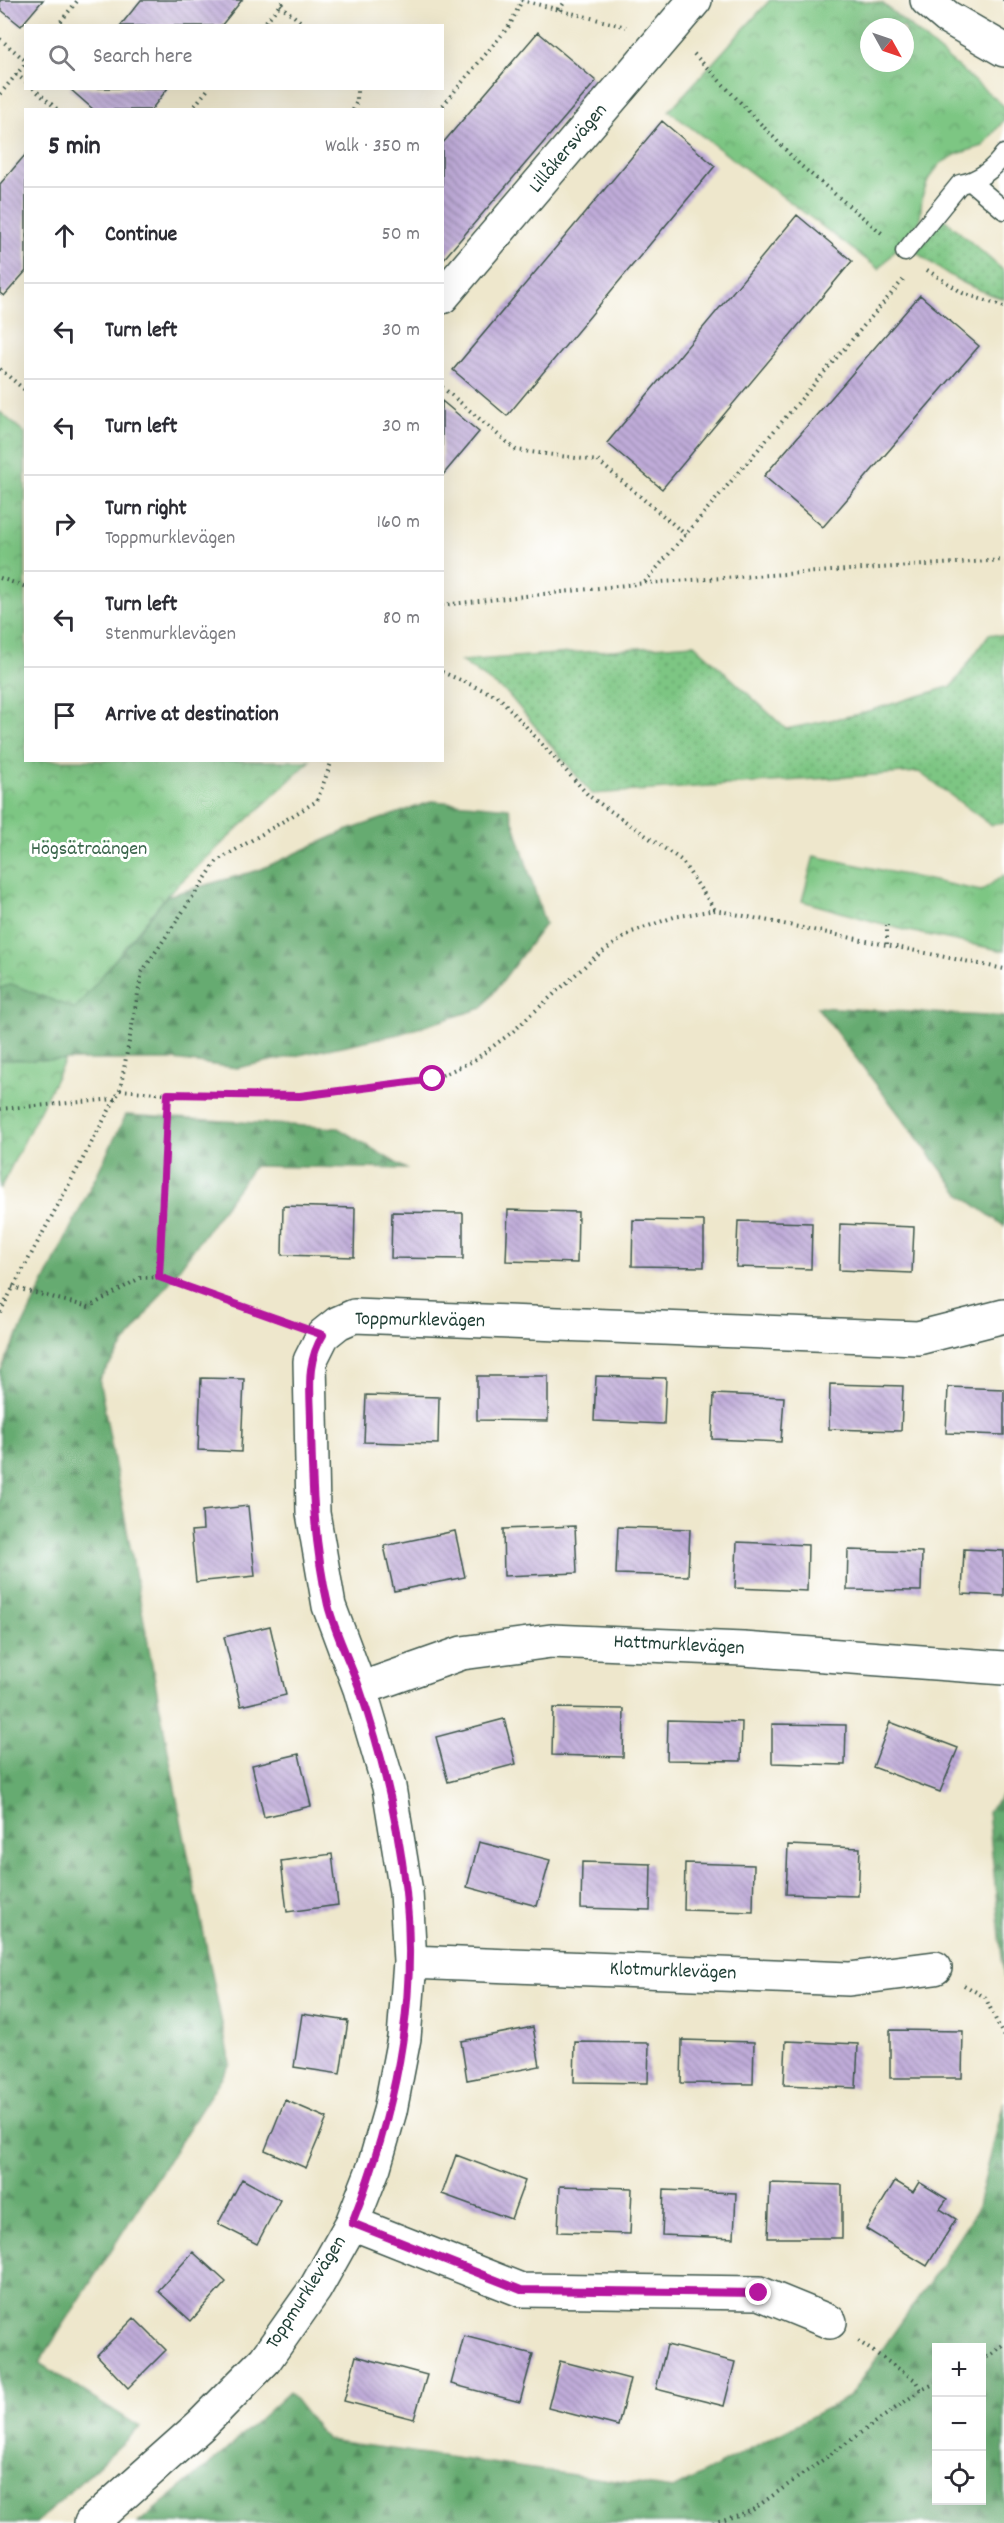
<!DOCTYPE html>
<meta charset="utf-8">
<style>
body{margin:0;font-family:Dekko,sans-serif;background:#f2f2f3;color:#2b2b33}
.controls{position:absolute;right:18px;bottom:18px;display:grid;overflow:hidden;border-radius:0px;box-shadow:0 6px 24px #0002}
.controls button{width:54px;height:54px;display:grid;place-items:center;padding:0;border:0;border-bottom:2px solid #e1e1e2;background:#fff;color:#2b2b33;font:30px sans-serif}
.compass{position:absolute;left:860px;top:18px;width:54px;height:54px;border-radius:50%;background:#fff;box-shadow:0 6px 24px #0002;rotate:130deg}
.stop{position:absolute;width:18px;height:18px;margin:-14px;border:4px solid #b5179e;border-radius:50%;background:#fff}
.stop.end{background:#b5179e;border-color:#fff;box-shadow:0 2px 6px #0008}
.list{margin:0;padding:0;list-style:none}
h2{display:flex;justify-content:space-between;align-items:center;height:78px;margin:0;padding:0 24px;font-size:26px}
h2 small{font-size:20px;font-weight:400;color:#7c7c81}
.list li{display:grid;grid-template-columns:39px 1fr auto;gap:18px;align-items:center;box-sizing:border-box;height:96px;padding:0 24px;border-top:2px solid #e1e1e2}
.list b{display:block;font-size:22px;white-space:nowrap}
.list p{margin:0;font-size:20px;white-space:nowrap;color:#7c7c81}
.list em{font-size:20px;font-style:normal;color:#7c7c81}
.icon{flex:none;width:33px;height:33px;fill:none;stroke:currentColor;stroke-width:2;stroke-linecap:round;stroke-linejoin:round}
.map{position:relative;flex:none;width:1004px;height:2523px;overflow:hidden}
.search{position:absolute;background:#fff;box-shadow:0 6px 24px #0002;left:24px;top:24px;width:420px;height:66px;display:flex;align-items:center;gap:15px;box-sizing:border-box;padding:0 21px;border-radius:0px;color:#7c7c81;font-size:22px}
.panel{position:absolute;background:#fff;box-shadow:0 6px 24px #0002;left:24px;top:108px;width:420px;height:654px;border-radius:0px}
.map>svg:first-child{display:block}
.grass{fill:url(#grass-dots);stroke:#4e825c;stroke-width:1.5}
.forest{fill:url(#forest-firs);stroke:#427452;stroke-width:1.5;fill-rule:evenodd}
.park{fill:url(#park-crowns);stroke:#4e825c;stroke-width:1.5;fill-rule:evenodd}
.building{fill:url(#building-back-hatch)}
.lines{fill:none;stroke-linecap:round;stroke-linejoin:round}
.service-casing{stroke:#3e564b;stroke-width:21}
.minor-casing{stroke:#3e564b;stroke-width:36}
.path{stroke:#3e564b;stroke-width:4;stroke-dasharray:1.5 4.5;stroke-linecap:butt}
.service{stroke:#fff;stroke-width:18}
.minor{stroke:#fff;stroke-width:33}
.route{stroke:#b5179e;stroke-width:8}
.labels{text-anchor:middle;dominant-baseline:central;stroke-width:6;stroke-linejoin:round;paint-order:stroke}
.street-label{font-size:20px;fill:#1f3d34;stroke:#fff}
.park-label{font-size:20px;fill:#3b664c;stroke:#fff}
</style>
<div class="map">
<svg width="1004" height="2523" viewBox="0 0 1004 2523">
<defs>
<pattern id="grass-dots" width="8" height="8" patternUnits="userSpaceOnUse" patternTransform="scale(1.5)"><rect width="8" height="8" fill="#7dc683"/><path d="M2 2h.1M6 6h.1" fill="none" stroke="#66a26c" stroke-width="1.8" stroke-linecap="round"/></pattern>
<pattern id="forest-firs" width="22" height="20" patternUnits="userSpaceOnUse" patternTransform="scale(1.5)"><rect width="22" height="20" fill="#66ab71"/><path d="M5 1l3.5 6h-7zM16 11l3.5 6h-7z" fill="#538c5e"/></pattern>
<pattern id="park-crowns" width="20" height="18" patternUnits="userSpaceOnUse" patternTransform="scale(1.5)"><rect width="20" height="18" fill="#7dc683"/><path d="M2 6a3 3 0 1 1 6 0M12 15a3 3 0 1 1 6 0" fill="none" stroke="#66a26c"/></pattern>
<pattern id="building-back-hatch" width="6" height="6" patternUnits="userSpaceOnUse" patternTransform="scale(1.5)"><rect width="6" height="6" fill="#c0acd9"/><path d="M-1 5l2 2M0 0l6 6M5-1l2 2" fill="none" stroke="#9b8db1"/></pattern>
</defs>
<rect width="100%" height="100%" fill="#fff"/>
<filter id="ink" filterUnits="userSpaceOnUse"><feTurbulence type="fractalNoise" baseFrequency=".0167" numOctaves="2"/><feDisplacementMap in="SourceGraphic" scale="12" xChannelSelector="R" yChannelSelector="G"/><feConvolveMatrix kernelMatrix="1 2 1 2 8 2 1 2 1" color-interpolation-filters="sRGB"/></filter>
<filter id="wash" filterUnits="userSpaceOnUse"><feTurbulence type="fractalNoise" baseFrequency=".008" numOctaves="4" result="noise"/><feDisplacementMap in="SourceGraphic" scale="24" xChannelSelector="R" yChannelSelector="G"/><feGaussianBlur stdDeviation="1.35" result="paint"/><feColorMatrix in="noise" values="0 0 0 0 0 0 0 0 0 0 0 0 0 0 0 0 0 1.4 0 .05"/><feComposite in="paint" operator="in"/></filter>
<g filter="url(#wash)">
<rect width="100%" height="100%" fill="#eee7cc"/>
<path class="grass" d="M943,218L1004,271V299C967,287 946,275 915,251Z
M989,634L1004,636V823L991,825L919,772L592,794L508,694L461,661L694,644L786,729L855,715L952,686Z"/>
<path class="forest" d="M433,801L509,808L545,924L482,1008L399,1034L237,1068L174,1060H0V988L12,984L75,1009L167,896L259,870L343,832Z
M817,1007L1004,1017V1226L960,1194Z
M126,1115L338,1128L406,1169L254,1166L99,1379L179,1810L230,2064L39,2363L140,2427L36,2523H0V1372Z
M1004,1793V1978L988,1811Z
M1004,2102V2523H138L223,2453L289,2392L327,2440L673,2489L849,2397L939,2268L977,2210ZM936,2348H982V2500H936Z"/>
<path class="park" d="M770,0H848L882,3L1004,106V120L983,146L957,154L941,163L929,178L922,197L920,221L879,269L669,111ZM869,27H905V63H869Z
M0,412L25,433L26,760L310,761L167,895L75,1009L12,984L0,988Z
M814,856L981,891L1004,875V951L904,930L802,901Z
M0,1060H65L0,1189Z"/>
<g id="blocks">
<path class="building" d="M0,0H43L21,26L0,9Z
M141,0H242L221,26H120Z
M538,32L596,81L442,261V144Z
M69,88H168L151,110H94Z
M662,121L715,166L507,416L453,370Z
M26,154V271L4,296L0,293V184Z
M797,215L852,261L662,489L607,443Z
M920,295L979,346L823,527L764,476Z
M442,401L479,432L442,476Z
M283,1206L355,1208L354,1257L282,1255Z
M508,1210L578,1212L577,1263L506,1261Z
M392,1212L463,1213V1259L391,1258Z
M633,1220L704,1221V1267L632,1266Z
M738,1221L812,1223L811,1269L736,1267Z
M840,1224L914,1227L912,1273L839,1270Z
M477,1376H548V1421L477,1420Z
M596,1376L666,1378L664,1424L594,1421Z
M201,1378L244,1379L241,1452L198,1450Z
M830,1384L903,1386L901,1431L829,1429Z
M948,1387L1004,1389V1435L946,1433Z
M714,1394L784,1397L781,1442L712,1439Z
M366,1395L439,1397L438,1444L364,1442Z
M248,1506L255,1576L196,1582L191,1531L203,1530L202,1511Z
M575,1526L577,1573L504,1576L503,1529Z
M618,1527L690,1529L688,1576L616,1574Z
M455,1531L465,1577L394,1591L384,1546Z
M737,1542L808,1545L807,1591L735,1588Z
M964,1549L1004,1551V1596L962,1594Z
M848,1550L922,1552L921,1591L847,1590Z
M270,1626L286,1695L241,1706L224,1637Z
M553,1708L624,1709L623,1757L552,1755Z
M504,1719L516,1764L448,1782L436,1737Z
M668,1720L742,1722L741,1761L667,1760Z
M890,1722L958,1748L940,1792L873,1767Z
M772,1724L846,1725L845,1765L772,1763Z
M299,1754L311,1806L264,1817L252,1765Z
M479,1842L550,1860L537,1906L467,1887Z
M788,1845L860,1848L858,1896L786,1894Z
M332,1854L338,1905L287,1912L281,1861Z
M582,1862L651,1864L650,1910L581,1908Z
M685,1863L754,1865L753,1912L684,1910Z
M302,2014L348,2021L340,2074L294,2067Z
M533,2027L540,2066L467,2080L461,2041Z
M890,2030L963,2031L962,2078H890Z
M682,2040L754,2042L753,2084L681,2083Z
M786,2041L858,2044L856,2088L784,2085Z
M575,2042L649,2043L648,2083L574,2082Z
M285,2100L327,2118L306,2168L265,2150Z
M456,2155L525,2181L511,2219L442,2194Z
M242,2179L280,2200L257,2244L218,2224Z
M895,2181L913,2192L919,2182L947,2199L940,2209L956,2219L927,2266L866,2229Z
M770,2183L842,2185V2238H768Z
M560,2186L632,2188L630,2234L558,2232Z
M664,2190L736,2193L734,2238L662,2235Z
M193,2252L226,2282L191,2321L158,2291Z
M134,2318L166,2350L128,2388L97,2355Z
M464,2336L533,2354L520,2402L451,2384Z
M667,2345L735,2362L724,2406L656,2389Z
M356,2356L427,2375L414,2419L344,2401Z
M560,2361L630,2379L618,2426L548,2408Z"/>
</g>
</g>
<g filter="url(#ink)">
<use href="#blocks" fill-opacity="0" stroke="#3e564b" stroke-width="1.5"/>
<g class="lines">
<defs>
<path id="service" d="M971,182L1004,210
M905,252L960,184C978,181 994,169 1004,154"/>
<path id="minor" d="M927,0L947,17L1004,50
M442,297L695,0
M360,1689L462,1653L551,1641L743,1649L1004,1668
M410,1962L849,1979L935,1968
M352,2223L521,2290L759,2293L830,2322
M91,2523L201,2425L265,2360L315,2289L352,2223L374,2167L390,2111L404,2038L410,1962L406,1892L389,1787L360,1689L329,1606L313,1513L310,1361L323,1335L338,1323L354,1316L918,1338L1004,1316"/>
</defs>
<use href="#service" class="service-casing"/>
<use href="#minor" class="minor-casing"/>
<path class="path" d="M521,0L626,27
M1004,0V1
M280,5L306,26
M559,10L566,0
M57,26L78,0
M262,26L284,0
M0,39L26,61
M694,54L800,165L884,235
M16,74L26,82
M33,88L58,110
M0,94L26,63
M191,110L209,88
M353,110L357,101V88
M439,110L510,25L522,0
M927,270L963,293L1004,307
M0,369L26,391
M442,387L516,450L598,461L686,535
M0,578L26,587
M645,582L903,280
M442,605L645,583L1004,560
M442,672L499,697L589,796L681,860L715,910
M887,944V925
M120,1090L168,1094L300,1096L433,1079L473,1061L511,1033L595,957L632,932L674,917L715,910L1004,969
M0,1109L116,1099
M159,1277L168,1094
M12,1287L89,1307L140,1278L159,1277L290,1323
M0,1312L120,1090L142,972L217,861L317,801L332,760
M964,1985L985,1997L1004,2037
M858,2341L915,2380L921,2390
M982,2361L1004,2344
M713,2523L751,2511L921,2390L936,2383"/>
<use href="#service" class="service"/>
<use href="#minor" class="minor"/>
</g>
</g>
<g class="lines" filter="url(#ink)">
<path class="route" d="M433,1079L300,1096L168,1094L159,1277L323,1335C305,1364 311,1391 311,1423C312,1485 314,1545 328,1605C335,1633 349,1660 359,1687C382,1753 398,1822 406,1892C418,2007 394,2116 352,2223L521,2290L759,2293"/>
</g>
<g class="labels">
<g class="street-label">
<text transform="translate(569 149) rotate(-50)">Lillåkersvägen</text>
<text transform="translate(420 1321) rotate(1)">Toppmurklevägen</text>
<text transform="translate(679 1646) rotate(3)">Hattmurklevägen</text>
<text transform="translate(673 1972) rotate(2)">Klotmurklevägen</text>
<text transform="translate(307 2293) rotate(-57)">Toppmurklevägen</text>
</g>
<g class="park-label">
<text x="89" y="850">Högsätraängen</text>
</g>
</g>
</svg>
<div class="controls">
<button>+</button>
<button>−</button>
<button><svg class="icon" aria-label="locate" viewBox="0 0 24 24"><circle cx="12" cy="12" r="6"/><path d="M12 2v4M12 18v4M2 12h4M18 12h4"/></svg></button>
</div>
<svg class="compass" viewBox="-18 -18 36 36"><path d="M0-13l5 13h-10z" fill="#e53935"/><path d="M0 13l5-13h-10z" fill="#7c7c81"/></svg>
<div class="stop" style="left:433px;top:1079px"></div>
<div class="stop end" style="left:759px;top:2293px"></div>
<div class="search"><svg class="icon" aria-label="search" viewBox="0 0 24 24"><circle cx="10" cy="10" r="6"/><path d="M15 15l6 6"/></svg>Search here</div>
<section class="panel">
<h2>5 min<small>Walk · 350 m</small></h2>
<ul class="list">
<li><svg class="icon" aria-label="ahead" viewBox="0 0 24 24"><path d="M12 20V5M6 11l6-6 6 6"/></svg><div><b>Continue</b></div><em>50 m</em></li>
<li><svg class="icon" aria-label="left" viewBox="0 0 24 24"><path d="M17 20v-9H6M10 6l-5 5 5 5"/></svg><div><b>Turn left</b></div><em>30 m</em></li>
<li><svg class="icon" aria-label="left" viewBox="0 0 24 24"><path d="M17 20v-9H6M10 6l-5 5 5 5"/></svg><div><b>Turn left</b></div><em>30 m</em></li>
<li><svg class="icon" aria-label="right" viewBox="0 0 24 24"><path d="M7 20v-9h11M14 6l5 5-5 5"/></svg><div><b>Turn right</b><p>Toppmurklevägen</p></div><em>160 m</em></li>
<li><svg class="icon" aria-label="left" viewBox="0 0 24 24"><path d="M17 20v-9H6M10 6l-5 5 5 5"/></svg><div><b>Turn left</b><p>Stenmurklevägen</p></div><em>80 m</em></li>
<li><svg class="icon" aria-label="arrive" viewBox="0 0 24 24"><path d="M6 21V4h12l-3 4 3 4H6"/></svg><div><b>Arrive at destination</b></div></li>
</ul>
</section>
</div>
